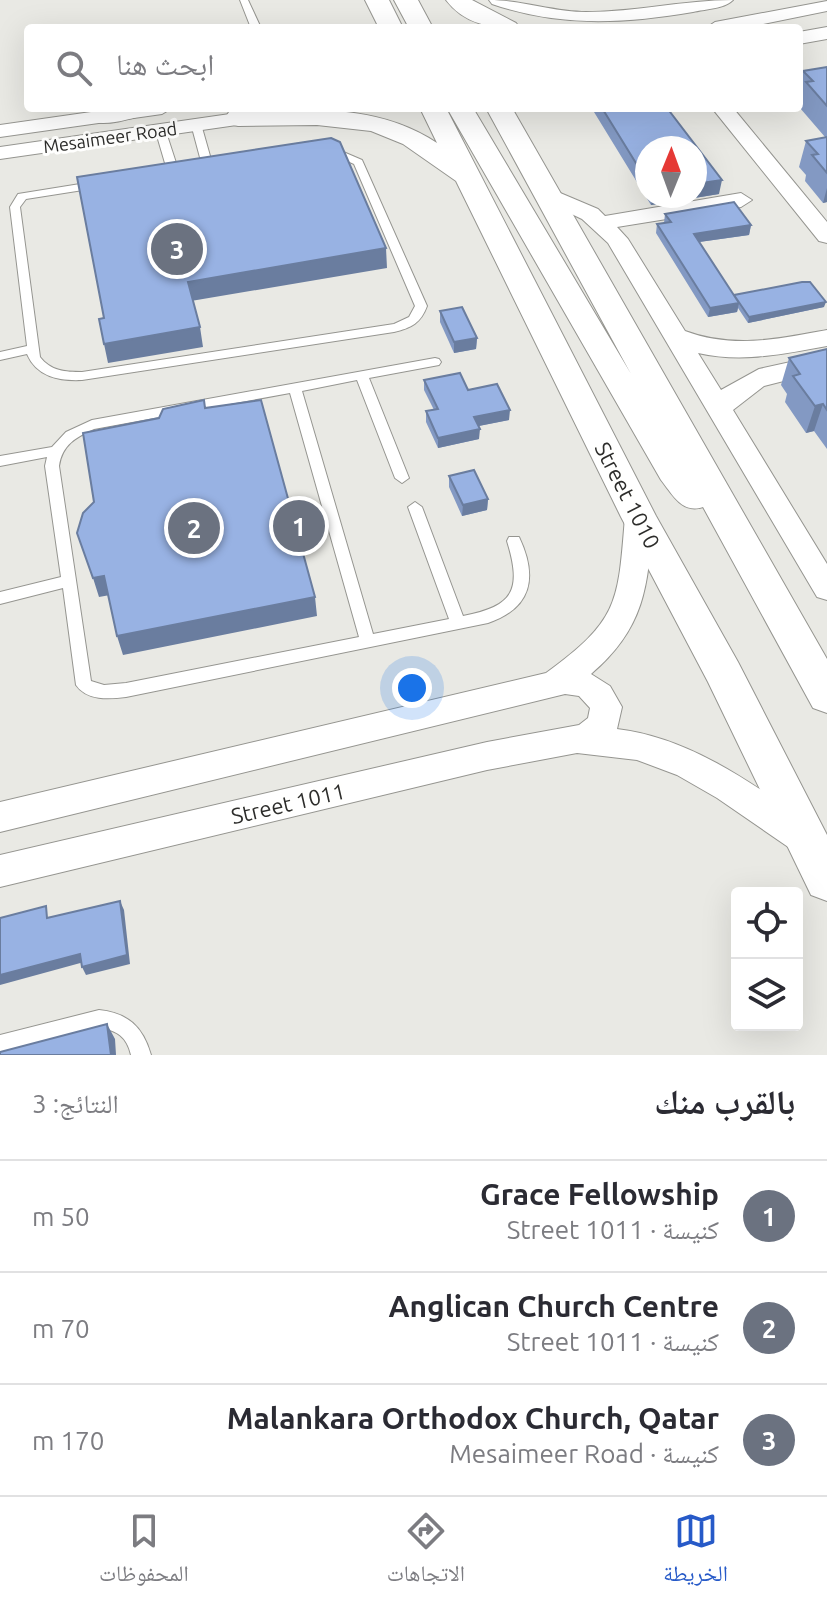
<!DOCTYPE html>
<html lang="ar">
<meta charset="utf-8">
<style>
body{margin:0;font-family:Ubuntu,"Noto Naskh Arabic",sans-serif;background:#f2f2f3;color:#2b2b33;direction:rtl}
.controls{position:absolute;right:24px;bottom:24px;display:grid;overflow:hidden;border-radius:8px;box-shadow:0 8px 32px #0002}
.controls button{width:72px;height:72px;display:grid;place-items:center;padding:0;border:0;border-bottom:2px solid #e1e1e2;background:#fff;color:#2b2b33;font:40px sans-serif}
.compass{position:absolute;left:635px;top:136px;width:72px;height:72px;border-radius:50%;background:#fff;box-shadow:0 8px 32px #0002;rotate:1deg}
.you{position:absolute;left:412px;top:688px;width:28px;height:28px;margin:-20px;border:6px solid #fff;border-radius:50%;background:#1a73e8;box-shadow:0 0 0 12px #1a73e833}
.badge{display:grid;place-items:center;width:52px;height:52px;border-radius:50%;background:#275ac8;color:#fff;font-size:26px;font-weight:700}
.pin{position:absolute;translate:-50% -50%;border:4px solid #fff;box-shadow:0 2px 8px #0006}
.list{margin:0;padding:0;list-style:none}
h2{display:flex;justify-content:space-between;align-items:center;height:104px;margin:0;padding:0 32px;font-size:34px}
h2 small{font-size:26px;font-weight:400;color:#7c7c81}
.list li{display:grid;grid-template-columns:52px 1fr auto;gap:24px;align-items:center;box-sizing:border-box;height:112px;padding:0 32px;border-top:2px solid #e1e1e2}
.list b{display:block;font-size:30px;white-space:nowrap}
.list p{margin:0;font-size:26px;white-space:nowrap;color:#7c7c81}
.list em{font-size:26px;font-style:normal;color:#7c7c81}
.icon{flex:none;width:44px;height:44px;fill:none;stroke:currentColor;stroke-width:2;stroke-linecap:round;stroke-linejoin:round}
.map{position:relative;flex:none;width:827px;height:1055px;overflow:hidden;direction:ltr}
.search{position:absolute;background:#fff;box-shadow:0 8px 32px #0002;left:24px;right:24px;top:24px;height:88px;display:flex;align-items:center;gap:20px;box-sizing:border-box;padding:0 28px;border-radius:8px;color:#7c7c81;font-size:30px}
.sheet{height:440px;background:#fff}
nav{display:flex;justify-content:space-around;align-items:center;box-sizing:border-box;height:112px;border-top:2px solid #e1e1e2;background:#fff;font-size:22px;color:#7c7c81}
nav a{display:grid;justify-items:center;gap:4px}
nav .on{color:#275ac8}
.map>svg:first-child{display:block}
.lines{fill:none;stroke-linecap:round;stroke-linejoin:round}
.service-casing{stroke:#959590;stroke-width:2}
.minor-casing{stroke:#959590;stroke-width:2}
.tertiary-casing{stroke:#959590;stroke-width:2}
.service{fill:#fff;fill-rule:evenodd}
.minor{fill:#fff;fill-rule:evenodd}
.tertiary{fill:#fff;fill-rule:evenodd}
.wall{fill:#8399c3;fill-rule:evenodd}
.shaded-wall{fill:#6a7d9f}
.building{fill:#98b2e3;stroke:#6a7d9f;stroke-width:2}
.labels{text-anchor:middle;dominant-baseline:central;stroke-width:6;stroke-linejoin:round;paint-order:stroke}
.far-street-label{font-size:18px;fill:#2d2d2b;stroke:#fffffe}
.street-label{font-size:22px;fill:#2d2d2b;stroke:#fffffe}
</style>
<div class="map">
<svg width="827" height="1055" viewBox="0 0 827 1055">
<rect width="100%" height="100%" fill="#e9e9e4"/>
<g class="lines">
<defs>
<path id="service" d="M240,0H248L261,28H251Z
M196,121L201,124L212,163L311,148H334L362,160L427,306C421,323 411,328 394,332L82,380C59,381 37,377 27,354L0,360V352L27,346L10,207L18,194L167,170L155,129L160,126L165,129L178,169L202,165L191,124ZM311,154H332L354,164L415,306L409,317L394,324L82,372C65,372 51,371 40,357L20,207L26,199Z
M435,358L439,359L441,362L439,365L369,378L409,478L402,483L395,478L357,380L302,391L373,634L449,619L408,507L415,502L422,507L463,616C514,606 522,590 507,541L509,537H519C538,577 532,608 488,623L126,697C109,699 87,701 76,685L63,588L0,604V592L61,577L45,466L47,457L0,466V456L52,447L66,432L92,420ZM290,393L359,637L126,683L104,685L91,681L59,466C62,445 76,437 94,429Z
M99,1010C128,1013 143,1027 151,1055H131C127,1037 117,1030 99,1028L0,1053V1035Z"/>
<path id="minor" d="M489,0C522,0 553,12 586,12C636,12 684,0 733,0C724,9 705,9 693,12C623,24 559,27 492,4Z
M827,1V11L743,28H706L715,22Z
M827,27V39L799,44V32Z
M119,108H172L162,114L0,137V125Z
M272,108H324L314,114L0,159V147Z
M712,108H733L827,222V243L819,241Z
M546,187L598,209L605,216L741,193L752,200L741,207L617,227L628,239L685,331C733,349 778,339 827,330V346C783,354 742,363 698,353L721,390L759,369L827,354V370L764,386L733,410L827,564V600L817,597L608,243L582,219L538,198L535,193L538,188Z
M639,507L649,510L653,517C648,585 646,627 591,674L610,686L622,707L617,729C693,738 757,787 818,829L823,840L818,851L806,856L794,851L717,798L677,775L637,760L577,753L487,770L0,887V855L487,742L579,725L588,718L590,708L579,696L565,694L0,832V802L546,673C619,620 618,603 625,517L629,510Z"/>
<path id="tertiary" d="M365,0H389L403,28H379Z
M394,0H418L433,28H409Z
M446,0H472L516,23L520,28C491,28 465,25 446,0Z
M102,108H154L150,113C133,118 110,126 93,122L89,116L93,110Z
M420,108H446L656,516L738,662L827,835V901L811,895L708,682L621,517L456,181L403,144L371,131L317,125L238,126L229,124L225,118L229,112L238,110C307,110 377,103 437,143Z
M447,108H473L631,374L486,108H512L827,659V713L813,708L703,507C682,514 673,495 661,480Z"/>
</defs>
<use href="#service" class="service-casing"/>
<use href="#minor" class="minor-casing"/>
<use href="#tertiary" class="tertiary-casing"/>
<use href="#service" class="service"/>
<use href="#minor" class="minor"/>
<use href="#tertiary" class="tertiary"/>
</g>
<path class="wall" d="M827,67V202L823,203L805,181L806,175L799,167L806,141L825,137L800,108L801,101L799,99V88L803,71Z
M595,108H667L719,194L651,205L594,112ZM647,148L695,196H647Z
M665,214L751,225L749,235L699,242L734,295L824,307L748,323L738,308L737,312L708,317L656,233L657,224L664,223Z
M440,311L477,338L476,349L454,353L440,322Z
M827,349V449L814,431L806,433L785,402L787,394L781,385L789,358Z
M424,380L468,390L509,420L478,426L479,439L438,448L426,422V411L434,410L424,390Z
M449,476L488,499L487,510L462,516L449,487Z"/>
<path class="shaded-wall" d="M722,180L719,194L651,205L653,196H695V184Z
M827,188V202L823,203Z
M751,225L749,235L692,243L694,234Z
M386,248L387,268L191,301L188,282Z
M826,302L824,307L748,323L749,317Z
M739,303L737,312L708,317L710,308Z
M200,327L203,347L108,363L104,344Z
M477,338L476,349L454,353V342Z
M823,404L814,431L806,433L815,406Z
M510,410L509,420L474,427V417Z
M480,429L479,439L438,448V438Z
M488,499L487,510L462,516L463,505Z
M104,576L110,595L99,597L93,578Z
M315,597L317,616L123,655L117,636Z
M120,901L124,910L130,964L86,975L82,967Z
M80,954L84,962L0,985V975Z
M107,1024L115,1039L116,1055H111Z"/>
<path class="building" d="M827,67V106L806,82L813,81L803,71Z
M602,108H667L722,180L695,184V148H647V181Z
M827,137V173L812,155L818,154L806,141Z
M331,138L340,142L386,248L188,282L200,327L104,344L99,319L104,318L77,177Z
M734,202L751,225L694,234L739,303L710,308L657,224L671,222L665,214Z
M802,282H810L826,302L749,317L734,295Z
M462,307L477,338L454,342L440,311Z
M827,349V410L823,404L815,406L793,376L800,374L789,358Z
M460,373L468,390L497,384L510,410L474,417L480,429L438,438L426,411L438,409L424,380Z
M204,400L205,408L261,400L315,597L117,636L104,576L93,578L77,533L83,513L94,502L83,433L159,418L163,409Z
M474,470L488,499L463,505L449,476Z
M120,901L127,955L82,967L80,954L0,975V918L46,906L47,918Z
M107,1024L111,1055H0V1052Z"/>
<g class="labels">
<g class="far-street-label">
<text transform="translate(110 137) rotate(-8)">Mesaimeer Road</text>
</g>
<g class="street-label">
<text transform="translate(628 495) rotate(63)">Street 1010</text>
<text transform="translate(288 803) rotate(-13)">Street 1011</text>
</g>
</g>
</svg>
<div class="controls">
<button><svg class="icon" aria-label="locate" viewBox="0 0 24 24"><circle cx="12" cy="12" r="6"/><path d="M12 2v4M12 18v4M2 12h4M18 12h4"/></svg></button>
<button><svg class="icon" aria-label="layers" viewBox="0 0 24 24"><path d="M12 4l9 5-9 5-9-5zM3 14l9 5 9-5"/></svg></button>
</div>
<svg class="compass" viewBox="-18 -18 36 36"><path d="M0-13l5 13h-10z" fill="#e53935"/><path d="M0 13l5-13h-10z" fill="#7c7c81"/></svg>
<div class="you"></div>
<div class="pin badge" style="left:299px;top:526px;background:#6b7280">1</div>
<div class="pin badge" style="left:194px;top:528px;background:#6b7280">2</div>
<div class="pin badge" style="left:177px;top:249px;background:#6b7280">3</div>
<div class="search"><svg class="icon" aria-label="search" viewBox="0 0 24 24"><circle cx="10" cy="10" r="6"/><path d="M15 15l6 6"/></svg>ابحث هنا</div>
</div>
<section class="sheet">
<h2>بالقرب منك<small>النتائج: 3</small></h2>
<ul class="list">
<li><span class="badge" style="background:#6b7280">1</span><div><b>Grace Fellowship</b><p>كنيسة · Street 1011</p></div><em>50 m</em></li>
<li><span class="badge" style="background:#6b7280">2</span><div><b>Anglican Church Centre</b><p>كنيسة · Street 1011</p></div><em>70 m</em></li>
<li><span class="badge" style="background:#6b7280">3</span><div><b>Malankara Orthodox Church, Qatar</b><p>كنيسة · Mesaimeer Road</p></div><em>170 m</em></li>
</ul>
</section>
<nav>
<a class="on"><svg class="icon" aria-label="map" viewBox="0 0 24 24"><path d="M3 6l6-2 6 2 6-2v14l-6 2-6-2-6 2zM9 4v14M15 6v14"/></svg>الخريطة</a>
<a><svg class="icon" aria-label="directions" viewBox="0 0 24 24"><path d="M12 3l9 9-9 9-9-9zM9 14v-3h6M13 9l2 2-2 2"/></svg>الاتجاهات</a>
<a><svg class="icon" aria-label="saved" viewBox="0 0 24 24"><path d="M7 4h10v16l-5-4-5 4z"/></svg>المحفوظات</a>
</nav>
